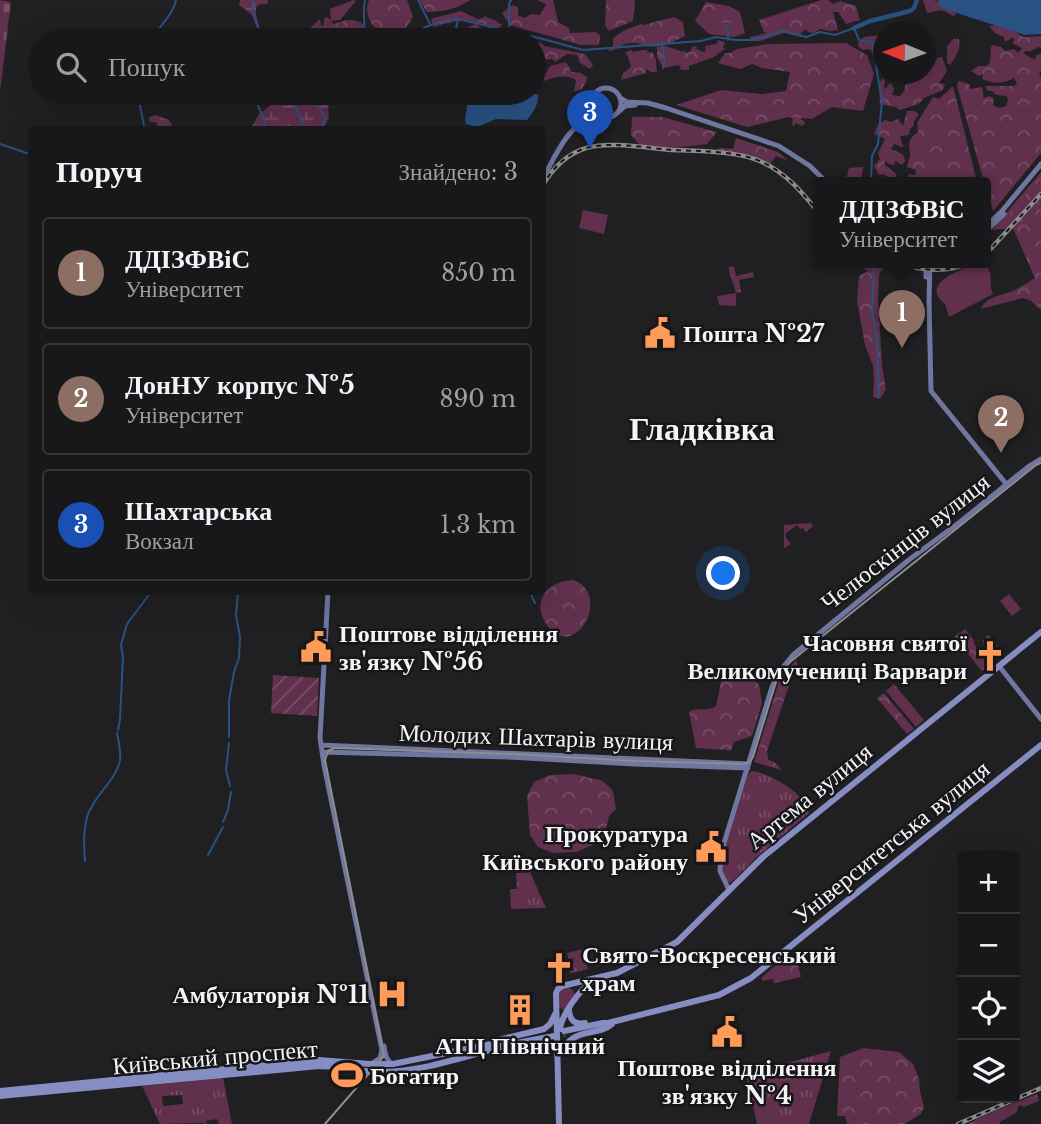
<!DOCTYPE html>
<html lang="uk">
<meta charset="utf-8">
<style>
body{margin:0;font-family:"Libre Baskerville",serif;background:#252427;color:#f1f3f6}
.controls{position:absolute;right:21px;bottom:21px;display:grid;overflow:hidden;border-radius:7px;box-shadow:0 7px 28px #0002}
.controls button{width:63px;height:63px;display:grid;place-items:center;padding:0;border:0;border-bottom:2px solid #363639;background:#18171a;color:#f1f3f6;font:35px sans-serif}
.compass{position:absolute;left:873px;top:21px;width:63px;height:63px;border-radius:50%;background:#18171a;box-shadow:0 7px 28px #0002;rotate:271deg}
.you{position:absolute;left:724px;top:574px;width:24px;height:24px;margin:-18px;border:5px solid #fff;border-radius:50%;background:#1a73e8;box-shadow:0 0 0 10px #1a73e833}
.badge{display:grid;place-items:center;width:46px;height:46px;border-radius:50%;background:#0f766e;color:#fff;font-size:23px;font-weight:700}
.pin{position:absolute;translate:-50% -58px;filter:drop-shadow(0 2px 4px #0008)}
.pin::after{content:'';position:absolute;top:37px;width:24px;height:21px;background:inherit;clip-path:polygon(0 0,100% 0,50% 100%)}
.popup{position:absolute;left:813px;top:177px;width:178px;height:91px;box-sizing:border-box;display:grid;place-content:center;border-radius:7px;background:#18171a;filter:drop-shadow(0 2px 5px #0005);font-size:23px;white-space:nowrap;color:#9f9fa2}
.popup b{font-size:26px;color:#f1f3f6}
.popup::after{content:'';position:absolute;left:50%;top:100%;margin-left:-14px;border:14px solid transparent;border-top-color:#18171a}
.list{margin:0;padding:0;list-style:none}
h2{display:flex;justify-content:space-between;align-items:center;height:91px;margin:0;padding:0 28px;font-size:30px}
h2 small{font-size:23px;font-weight:400;color:#9f9fa2}
.list li{display:grid;grid-template-columns:46px 1fr auto;gap:21px;align-items:center;box-sizing:border-box;height:112px;margin:0 14px 14px;padding:0 14px;border:2px solid #363639;border-radius:7px}
.list b{display:block;font-size:26px;white-space:nowrap}
.list p{margin:0;font-size:23px;white-space:nowrap;color:#9f9fa2}
.list em{font-size:23px;font-style:normal;color:#9f9fa2}
.icon{flex:none;width:38px;height:38px;fill:none;stroke:currentColor;stroke-width:2;stroke-linecap:round;stroke-linejoin:round}
.map{position:relative;flex:none;width:1041px;height:1124px;overflow:hidden}
.search{position:absolute;background:#18171a;box-shadow:0 7px 28px #0002;left:28px;top:28px;width:518px;height:77px;display:flex;align-items:center;gap:18px;box-sizing:border-box;padding:0 24px;border-radius:38px;color:#9f9fa2;font-size:26px}
.panel{position:absolute;background:#18171a;box-shadow:0 7px 28px #0002;left:28px;top:126px;width:518px;height:469px;border-radius:7px}
.map>svg:first-child{display:block}
.grass{fill:url(#grass-tufts);fill-rule:evenodd}
.forest{fill:url(#forest-crowns)}
.wetland{fill:url(#wetland-marsh)}
.cemetery{fill:url(#cemetery-stones)}
.garden{fill:url(#garden-furrows)}
.pitch{fill:#60304c}
.water{fill:#295182}
.lines{fill:none;stroke-linecap:round;stroke-linejoin:round}
.stream{stroke:#295182;stroke-width:2}
.river{stroke:#295182;stroke-width:4.5}
.primary-tunnel{stroke:#403f42;stroke-width:6;stroke-dasharray:6 3;stroke-linecap:butt}
.secondary{stroke:#6f769f;stroke-width:5}
.primary{stroke:#868dc3;stroke-width:6}
.tram{stroke:#8d8c8e;stroke-width:2}
.rail-casing{stroke:#8d8c8e;stroke-width:4.5}
.rail{stroke:#171618;stroke-width:2;stroke-dasharray:5;stroke-linecap:butt}
.labels{text-anchor:middle;dominant-baseline:central;stroke-width:5;stroke-linejoin:round;paint-order:stroke}
.poi-label{font-size:24px;font-weight:bold;fill:#f4f3f5;stroke:#171618;text-anchor:start}
.street-label{font-size:24px;fill:#f4f3f5;stroke:#171618}
.district-label{font-size:32px;font-weight:bold;fill:#f4f3f5;stroke:#171618}
</style>
<div class="map">
<svg width="1041" height="1124" viewBox="0 0 1041 1124">
<defs>
<pattern id="grass-tufts" width="24" height="20" patternUnits="userSpaceOnUse" patternTransform="scale(1.75)"><rect width="24" height="20" fill="#60304c"/><path d="M3 7l-1-3M5 7V3M7 7l1-3M15 17l-1-3M17 17v-4M19 17l1-3" fill="none" stroke="#774e66"/></pattern>
<pattern id="forest-crowns" width="20" height="18" patternUnits="userSpaceOnUse" patternTransform="scale(1.75)"><rect width="20" height="18" fill="#60304c"/><path d="M2 6a3 3 0 1 1 6 0M12 15a3 3 0 1 1 6 0" fill="none" stroke="#774e66"/></pattern>
<pattern id="wetland-marsh" width="20" height="14" patternUnits="userSpaceOnUse" patternTransform="scale(1.75)"><rect width="20" height="14" fill="#60304c"/><path d="M1 5h8M5 5V1M11 12h8M15 12V8" fill="none" stroke="#774e66"/></pattern>
<pattern id="cemetery-stones" width="16" height="16" patternUnits="userSpaceOnUse" patternTransform="scale(1.75)"><rect width="16" height="16" fill="#60304c"/><path d="M2 7V4a2 2 0 0 1 4 0v3zM10 15v-3a2 2 0 0 1 4 0v3z" fill="#774e66"/></pattern>
<pattern id="garden-furrows" width="10" height="10" patternUnits="userSpaceOnUse" patternTransform="scale(1.75)"><rect width="10" height="10" fill="#60304c"/><path d="M-1 1l2-2M0 10L10 0M9 11l2-2" fill="none" stroke="#774e66"/></pattern>
</defs>
<rect width="100%" height="100%" fill="#201f22"/>
<path class="grass" d="M1041,172V309L1035,278L1013,228L992,230Z
M736,293V306L719,305L717,296Z
M811,523L813,526L806,532L803,528L800,529L797,525L785,534L787,540H788L791,544L784,548V525Z
M754,771C775,777 802,791 809,813L756,858L732,882L727,883L721,872L722,858L747,777L750,772Z
M530,872L546,908L511,909L510,889H517L516,873Z
M583,949L588,969L571,973L567,953Z
M567,987L573,990L575,995L566,1010H564L559,1007L558,994L561,989Z
M831,1051L809,1124H757L746,1074Z
M223,1078L232,1124H219L217,1119L206,1121L207,1124L201,1123L160,1124L142,1086ZM182,1095L183,1104L163,1106L162,1096Z"/>
<path class="forest" d="M353,0L356,1L340,20L331,21L334,24C346,20 355,17 365,26C357,34 341,32 329,38V29L317,40H297L320,19L321,26L324,25V18L327,17L331,20L330,9Z
M369,0H407L413,17C409,23 406,30 398,33C379,41 361,17 369,0Z
M419,0H470C457,9 443,12 427,12Z
M537,0H553L558,22L569,28L570,33L596,32L600,35L599,45H581L510,25L502,13L512,5L518,7V15L524,18L531,14L540,15L546,4Z
M606,0H635L633,21L609,31L605,25Z
M821,0H828L833,4L840,1L856,6L860,20L846,24L838,12H833L838,30L830,31L820,29L814,33L807,32L808,30H804L801,33V37L784,33L760,41H750V37L767,33L764,32L759,20Z
M706,2L729,6L740,12L745,33L734,37L709,34L695,21Z
M461,11L478,19L483,18L484,16C491,19 496,20 502,25L499,28C471,21 462,17 434,27L431,20L433,18Z
M674,17L683,22L685,36C673,42 661,49 646,46C639,44 637,42 629,43C621,44 617,51 608,51L613,46V38L623,31L641,24L643,25Z
M475,24L485,30L489,27L506,31L516,40H477C470,36 468,36 469,27Z
M1003,25L1024,37L1041,36V48L1039,47L1031,51H1025L1024,54L1035,60L1037,55L1041,54V70L1039,75L1041,77V153L993,211L986,189V182H984L957,86L958,81L969,84L971,89L982,87L984,98L989,96L994,98L993,105L999,108L1006,106L1008,100L1007,96L996,95L992,91H988L985,86H1014L1017,84L1014,78C1003,84 994,84 982,79L983,74L979,76L971,71L978,66H986L990,63L991,47L993,45L1001,47L1005,51L1014,49L1018,53L1022,48L1013,44L1014,37L1005,42L1004,37L995,33L989,26Z
M420,30L426,40H372V39L376,37L404,40Z
M883,35V54L879,52L876,60L870,49L863,50L858,46V43L864,37Z
M953,39H959C961,50 956,56 950,65L947,63V46Z
M718,40L725,42L723,48H726L714,57L689,66V70H681L679,65L663,68L657,57V47L666,46L683,52L684,50L687,53L691,51L692,47L695,46H698L695,48L703,52L706,51L705,46L716,44Z
M534,43H541L544,46L585,54L593,65L590,69L580,63L577,55L567,54L555,62L552,59L547,60L545,58L546,63L542,68V75H545L550,66L566,62L572,72L581,73L588,78L582,89L574,92L576,80C562,72 548,80 534,85Z
M846,43L867,55L874,74L863,111L832,107L812,119L799,118L805,122L803,126L795,123V126L792,125L793,118L789,117L747,127L676,105L721,90L761,94L786,91L790,72L762,68L752,64L740,69L718,63L725,53H730L737,49L768,44Z
M632,50L633,52L644,50L649,51L646,53L652,52C657,57 656,65 657,72H651L646,69V73L621,80L623,73L631,67L628,57L625,52Z
M942,57L947,71L939,83L945,84L943,90L924,98L919,104L900,110L896,107L880,104L879,85L882,78L885,81L884,90L890,83L894,88L892,95L900,96L904,91L907,79L914,77L915,74H926V67L928,64L934,65L937,58Z
M953,86L977,182H913L906,180L909,174L915,175L916,170L907,167C907,165 910,158 910,156C910,143 905,142 918,132L917,123L933,97L939,99Z
M907,111H914L919,114L914,121V125L910,129L909,135L900,136L903,147L894,144L891,149L903,154L905,161L902,165L895,161L894,165L889,164L886,161L884,164L896,174V181L899,182H886L888,177L883,174L879,175L874,166L880,159L878,153L885,139L874,134L878,125L885,120L891,122L898,119L903,126Z
M632,117H662L717,132L707,144L675,148L641,146L631,135Z
M736,138L778,152L789,161L776,156L770,164L732,153L717,152L718,148L733,149Z
M863,167L861,182H840L847,176L849,168Z
M1041,176V192L1007,229L998,227Z
M1041,202V310L1030,300L1023,298L981,309C987,295 1003,296 1015,290C1022,286 1029,282 1035,278L1013,227L1023,221Z
M860,262H877L885,265L879,274L878,299L882,365L886,389L880,399L873,397L874,380L873,366L865,345L857,301L859,276L868,271L860,266Z
M734,266L736,276L753,272L754,277L739,280L741,292L736,293L728,267Z
M573,580C613,593 575,664 547,625C530,601 548,581 573,580Z
M965,629L973,639L975,646L980,648L990,661V665L982,671L954,637Z
M988,635L1003,653L997,658L984,645L983,640Z
M796,660L799,669L791,679L767,751L768,759L777,764L781,770L754,762L780,678Z
M737,666L741,667L759,685L762,703L752,736L734,742L731,750L728,751L727,750L696,748L689,712C697,706 707,713 716,706L721,682Z
M894,684L924,720L916,727L886,691Z
M884,693L914,729L907,734L877,698Z
M574,774L603,781L613,791L616,809L609,816L603,841L576,852L553,853L538,847L530,835L527,796L534,782L550,775Z
M790,953L798,965L801,977L774,983L773,979L763,981L761,978Z
M863,1048L899,1052L913,1064L919,1079L920,1091L924,1107L921,1114L904,1124H847L845,1116H837L840,1057Z
M1037,1094L1039,1101L1024,1107L1019,1105L1017,1112L1000,1122V1124H968L978,1118Z"/>
<path class="wetland" d="M240,0H268L267,4H261L256,7V14L260,30L257,28L252,15L239,5Z
M923,0C937,0 949,0 956,14L954,16C950,15 947,12 943,11C939,9 932,13 927,13Z
M730,21L735,23L738,33L713,32L712,25Z
M364,30H368L371,40H322L338,34L357,32Z
M276,93H333C329,100 327,110 329,118L323,129H244L251,128L259,114L271,105L273,97Z
M156,115L169,120L172,124L171,127L173,129H157V123L149,121V117Z"/>
<path class="cemetery" d="M0,0L11,2L0,91Z"/>
<path class="garden" d="M273,675L319,678L317,716L271,713Z"/>
<path class="pitch" d="M583,210L608,215L604,234L579,228Z
M975,264C998,265 987,281 993,294L949,317L945,304C919,284 960,270 975,264Z
M895,293L915,294L914,315L894,314Z
M1009,594L1021,609L1012,616L1000,601Z"/>
<path class="water" d="M938,0H1041V34L1025,35L941,8Z
M469,93H533L538,95C539,104 533,113 527,120L496,119L477,127L466,124L465,120Z"/>
<g class="lines">
<path class="stream" d="M252,0L253,11L261,37V40
M418,0L430,24
M509,26V4L511,0
M726,27L728,32V40
M446,33L456,28L458,20
M150,40C159,27 173,15 176,0
M364,40C366,26 362,14 365,0
M402,40C419,29 437,20 458,19L539,38L583,50L701,41L716,37L736,40H749L765,37L783,31L806,37L820,32L835,35L854,28L859,40L872,42L882,101L878,144L872,156L871,182
M662,43C662,52 667,60 663,68
M140,93V106L145,130
M253,93L268,130
M289,93L306,130
M320,130L322,129L325,118L318,105C321,98 322,94 330,93
M0,144L32,155
M874,263L872,311L877,338L879,395
M530,592L535,603
M118,730L120,719L123,657L121,645L127,624L151,592
M229,737V700L234,672L239,658L240,637L236,615L238,592
M229,743L226,770L230,786
M223,822L228,810L231,792
M208,855L223,827
M85,861C84,846 83,832 87,817C93,796 115,782 120,761C121,752 119,742 117,733"/>
<path class="river" d="M854,28L870,21L910,11L914,8L917,0"/>
<path class="primary-tunnel" d="M554,1036L565,1034"/>
<path class="secondary" d="M591 103a15 15 0 1 1 30 0a15 15 0 1 1-30 0Z
M620,98L627,102L648,103L666,108L779,146L810,166L826,182
M617,113L625,106L635,105
M542,180C555,157 569,121 597,116
M986,226L1002,211L1041,164
M986,231L1004,214
M930,262L929,301L931,391L1007,485
M926,277V262
M328,592L320,738L324,765L382,1050L380,1058L371,1064
M999,666L1041,719
M321,745L749,764
M322,752L508,757L634,764L748,768
M729,890L720,871L721,853L772,687L779,672L793,655L910,559L960,522L1028,467L1041,459
M384,1046C385,1053 386,1061 393,1064"/>
<path class="primary" d="M569,1010C570,1020 574,1025 585,1023
M560,1029C562,1014 580,989 593,981
M564,1031L603,1023H608L719,995L751,978L1041,745
M498,1040L544,1029L550,1024L555,1014
M538,1043C548,1041 553,1045 558,1053
M560,1053C563,1048 567,1042 572,1039C584,1030 601,1034 612,1024
M0,1091L319,1060L370,1064H393L491,1044L504,1042
M0,1096L319,1066C341,1066 362,1073 384,1072C423,1071 463,1057 501,1047C518,1042 537,1039 554,1036
M559,1124L556,993L558,989L562,986L617,973L677,942L763,857L1041,632"/>
<path class="tram" d="M325,1124L384,1056L325,760L328,751L334,748L513,754L634,761L743,764L750,762L753,757L776,682L782,672L790,662L1036,465L1041,463"/>
<defs>
<path id="rail" d="M542,186C553,168 566,154 586,148C611,141 646,148 672,150C698,151 739,151 762,162C786,173 802,192 818,212
M986,254L1041,194
M886,262C917,268 942,276 972,262
M958,1124L1041,1088"/>
</defs>
<use href="#rail" class="rail-casing"/>
<use href="#rail" class="rail"/>
</g>
<defs>
<symbol id="civic-bare" viewBox="-9 -9 18 18"><path d="M-.6-6.5H3V-4.5H.6V-3L4-1V1h2V6H-6V1h2V-1L-.6-3ZM-1.2 2.5V6h2.4V2.5Z" fill="#fe9b58" stroke="#171618" stroke-width="2.5" paint-order="stroke"/></symbol>
<symbol id="church-bare" viewBox="-9 -9 18 18"><path d="M-1.2-6h2.4v3.5h3.3v2.4h-3.3V6h-2.4V-.1h-3.3v-2.4h3.3Z" fill="#fe9b58" stroke="#171618" stroke-width="2.5" paint-order="stroke"/></symbol>
<symbol id="hospital-bare" viewBox="-9 -9 18 18"><path d="M-5-5h3v3.5h4V-5h3V5h-3V1.5h-4V5h-3Z" fill="#fe9b58" stroke="#171618" stroke-width="2.5" paint-order="stroke"/></symbol>
<symbol id="building-bare" viewBox="-9 -9 18 18"><path d="M-4-6H4V6H1V3H-1V6H-4ZM-2.5-4.3h1.7v1.8h-1.7ZM.8-4.3h1.7v1.8H.8ZM-2.5-1h1.7V.8h-1.7ZM.8-1h1.7V.8H.8Z" fill="#fe9b58" stroke="#171618" stroke-width="2.5" paint-order="stroke"/></symbol>
<symbol id="stadium-bare" viewBox="-9 -9 18 18"><path d="M0-5a6.5 5 0 1 0 0 10a6.5 5 0 1 0 0-10ZM-3.5-1.8h7v3.6h-7Z" fill="#fe9b58" stroke="#171618" stroke-width="2.5" paint-order="stroke"/></symbol>
</defs>
<g fill-rule="evenodd">
<use href="#civic-bare" x="638" y="311" width="44" height="44"/>
<use href="#civic-bare" x="294" y="625" width="44" height="44"/>
<use href="#church-bare" x="968" y="634" width="44" height="44"/>
<use href="#civic-bare" x="689" y="825" width="44" height="44"/>
<use href="#church-bare" x="537" y="946" width="44" height="44"/>
<use href="#hospital-bare" x="370" y="972" width="44" height="44"/>
<use href="#building-bare" x="498" y="988" width="44" height="44"/>
<use href="#civic-bare" x="705" y="1010" width="44" height="44"/>
<use href="#stadium-bare" x="325" y="1053" width="44" height="44"/>
</g>
<g class="labels">
<g class="poi-label">
<text x="683" y="333">Пошта №27</text>
<text x="339" y="633">Поштове відділення<tspan x="339" dy="28">зв'язку №56</tspan></text>
<text x="967" y="642" text-anchor="end">Часовня святої<tspan x="967" dy="28">Великомучениці Варвари</tspan></text>
<text x="688" y="833" text-anchor="end">Прокуратура<tspan x="688" dy="28">Київського району</tspan></text>
<text x="582" y="954">Свято-Воскресенський<tspan x="582" dy="28">храм</tspan></text>
<text x="369" y="994" text-anchor="end">Амбулаторія №11</text>
<text x="520" y="1045" text-anchor="middle">АТЦ Північний</text>
<text x="727" y="1067" text-anchor="middle">Поштове відділення<tspan x="727" dy="28">зв'язку №4</tspan></text>
<text x="370" y="1075">Богатир</text>
</g>
<g class="street-label">
<text transform="translate(905 542) rotate(-38)">Челюскінців вулиця</text>
<text transform="translate(536 737) rotate(2)">Молодих Шахтарів вулиця</text>
<text transform="translate(809 796) rotate(-39)">Артема вулиця</text>
<text transform="translate(891 842) rotate(-39)">Університетська вулиця</text>
<text transform="translate(215 1057) rotate(-5)">Київський проспект</text>
</g>
<g class="district-label">
<text x="702" y="429">Гладківка</text>
</g>
</g>
</svg>
<div class="controls">
<button>+</button>
<button>−</button>
<button><svg class="icon" aria-label="locate" viewBox="0 0 24 24"><circle cx="12" cy="12" r="6"/><path d="M12 2v4M12 18v4M2 12h4M18 12h4"/></svg></button>
<button><svg class="icon" aria-label="layers" viewBox="0 0 24 24"><path d="M12 4l9 5-9 5-9-5zM3 14l9 5 9-5"/></svg></button>
</div>
<svg class="compass" viewBox="-18 -18 36 36"><path d="M0-13l5 13h-10z" fill="#e53935"/><path d="M0 13l5-13h-10z" fill="#9f9fa2"/></svg>
<div class="you"></div>
<div class="pin badge" style="left:902px;top:348px;background:#8d6e63">1</div>
<div class="popup"><b>ДДІЗФВіС</b>Університет</div>
<div class="pin badge" style="left:1001px;top:453px;background:#8d6e63">2</div>
<div class="pin badge" style="left:590px;top:148px;background:#1a4fb4">3</div>
<div class="search"><svg class="icon" aria-label="search" viewBox="0 0 24 24"><circle cx="10" cy="10" r="6"/><path d="M15 15l6 6"/></svg>Пошук</div>
<section class="panel">
<h2>Поруч<small>Знайдено: 3</small></h2>
<ul class="list">
<li><span class="badge" style="background:#8d6e63">1</span><div><b>ДДІЗФВіС</b><p>Університет</p></div><em>850 m</em></li>
<li><span class="badge" style="background:#8d6e63">2</span><div><b>ДонНУ корпус №5</b><p>Університет</p></div><em>890 m</em></li>
<li><span class="badge" style="background:#1a4fb4">3</span><div><b>Шахтарська</b><p>Вокзал</p></div><em>1.3 km</em></li>
</ul>
</section>
</div>
